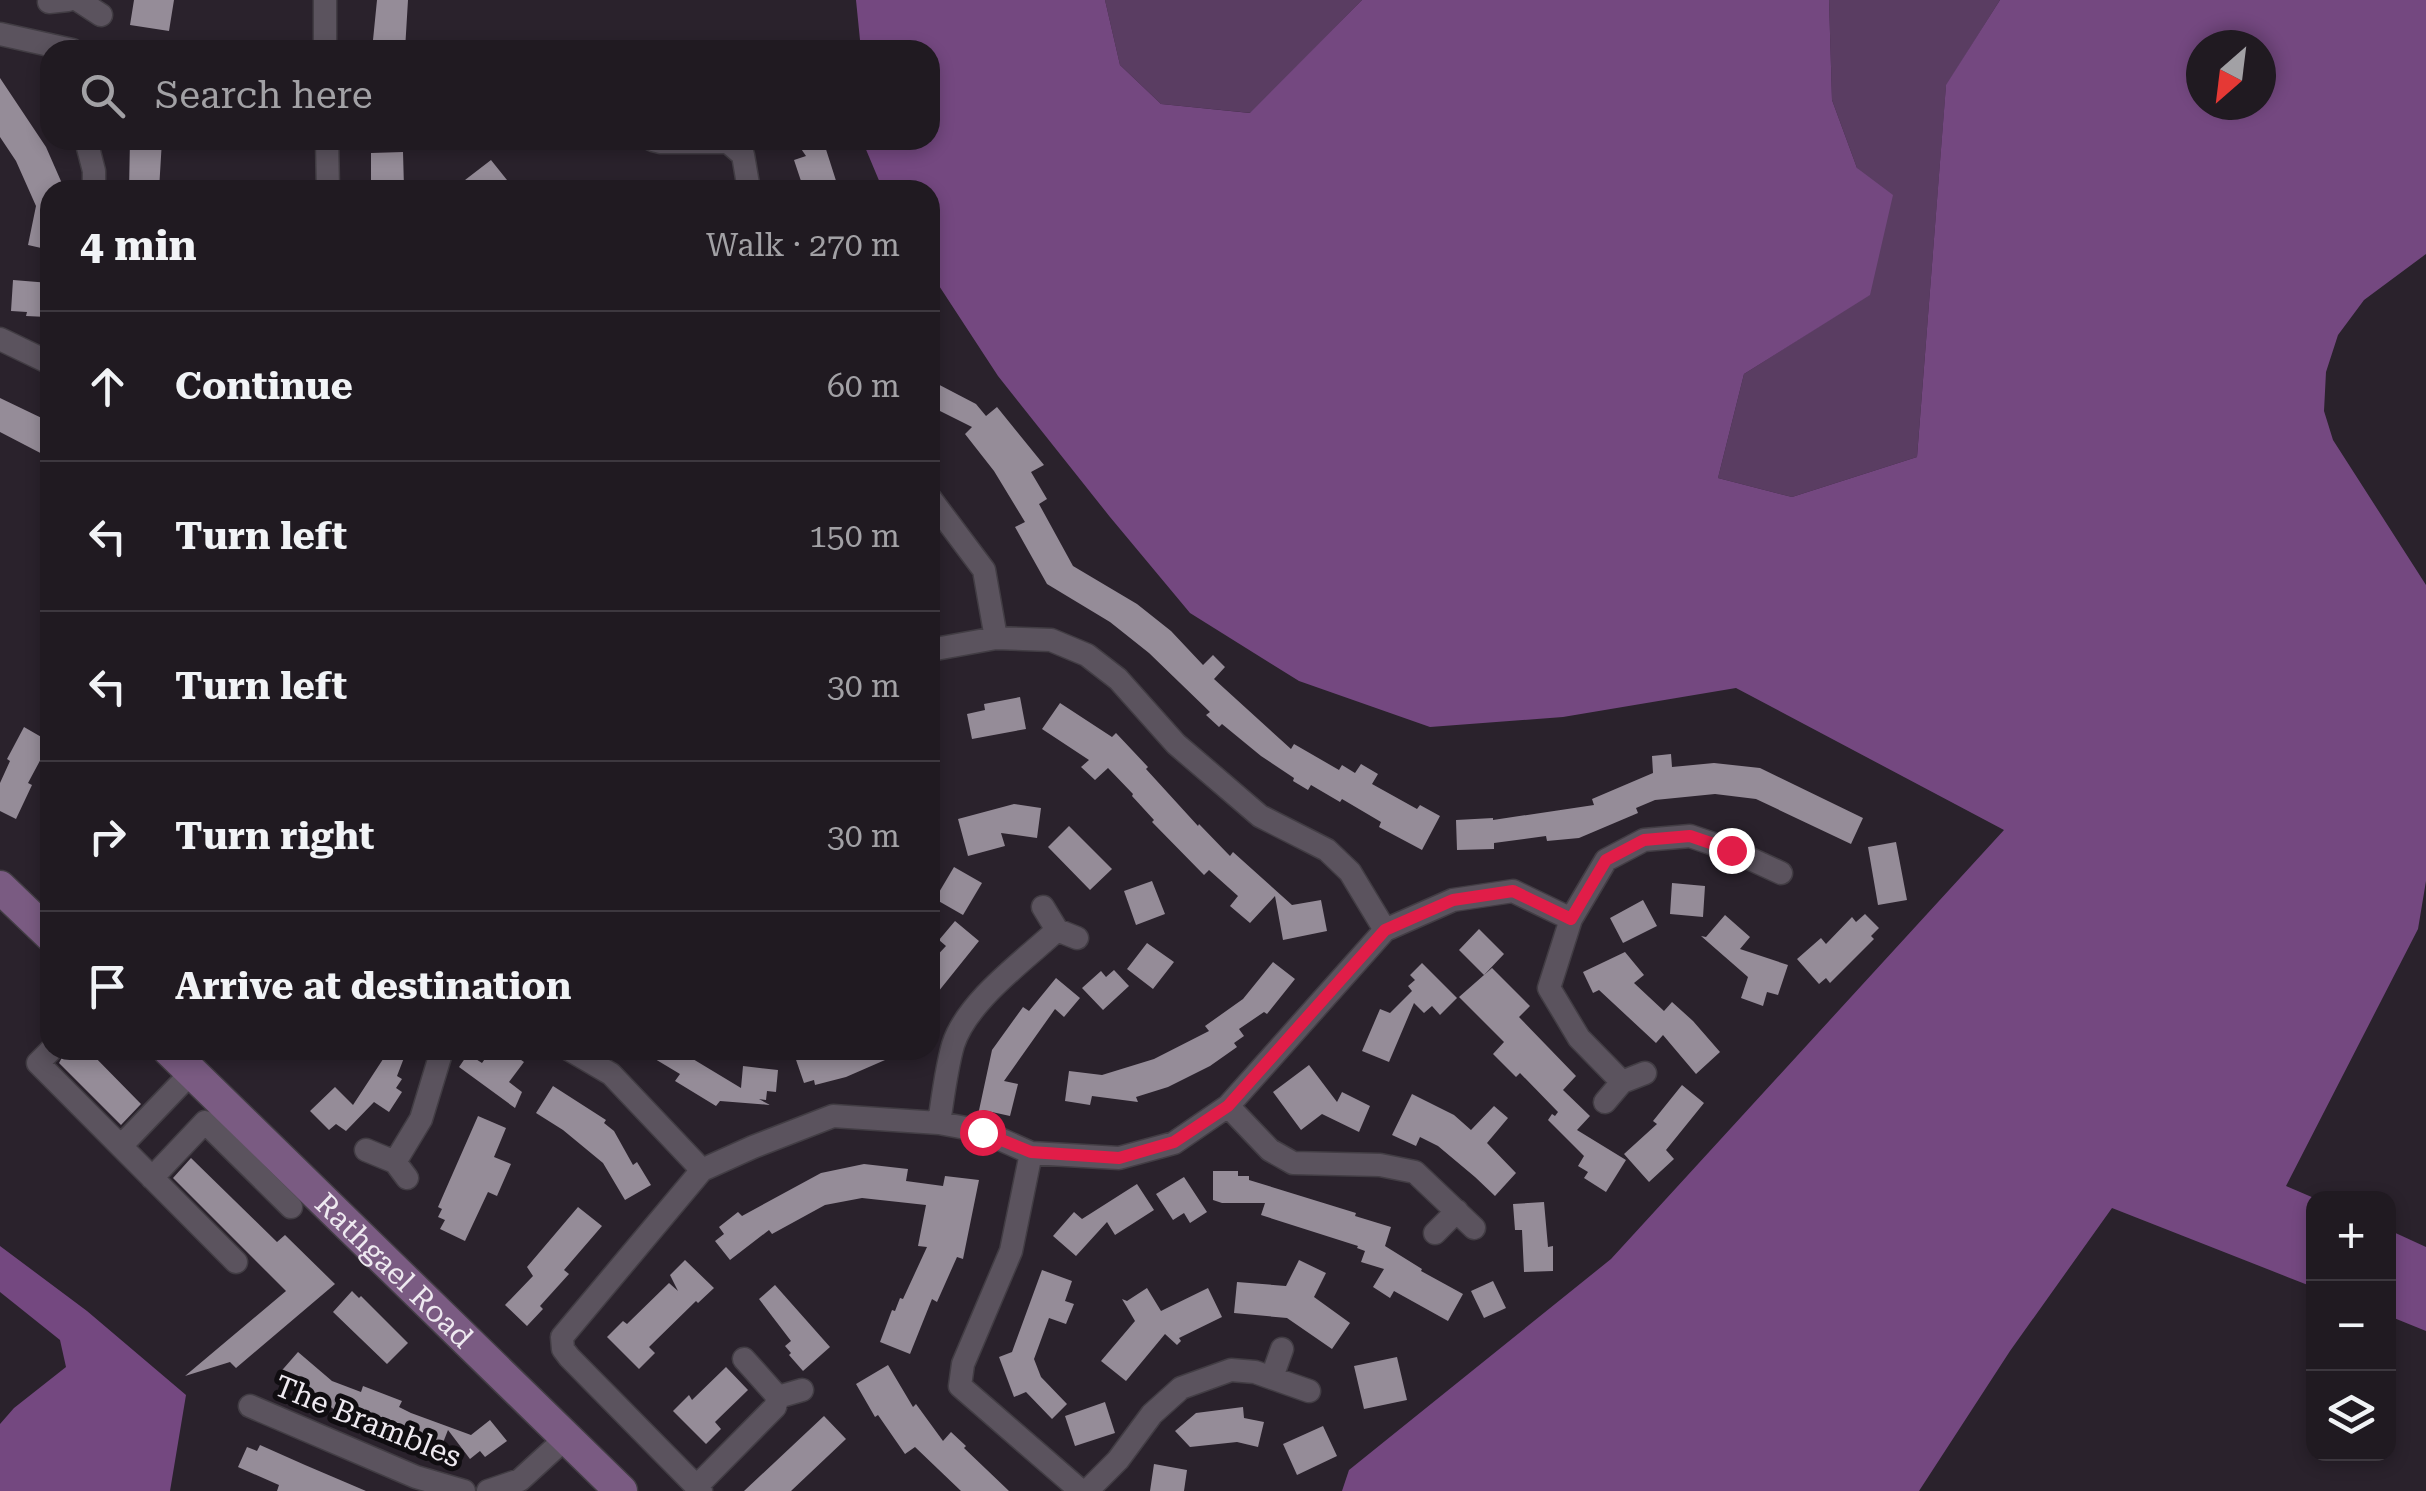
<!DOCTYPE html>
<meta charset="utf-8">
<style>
body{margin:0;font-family:"Roboto Serif",serif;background:#28232a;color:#f1f3f6}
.controls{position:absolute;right:30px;bottom:30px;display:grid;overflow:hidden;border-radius:20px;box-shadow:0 5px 15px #0003}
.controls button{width:90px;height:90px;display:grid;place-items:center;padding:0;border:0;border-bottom:2px solid #3d383f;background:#201a21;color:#f1f3f6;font:50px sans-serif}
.compass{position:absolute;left:2186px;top:30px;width:90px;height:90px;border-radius:50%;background:#201a21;box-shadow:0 5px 15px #0003;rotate:208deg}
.stop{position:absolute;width:30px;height:30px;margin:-22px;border:8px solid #e11d48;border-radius:50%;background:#fff}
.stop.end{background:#e11d48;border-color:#fff;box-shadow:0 2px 10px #0008}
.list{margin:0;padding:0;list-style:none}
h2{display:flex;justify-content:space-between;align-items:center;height:130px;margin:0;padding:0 40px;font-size:42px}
h2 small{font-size:32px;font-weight:400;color:#a2a1a5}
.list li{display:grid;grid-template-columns:65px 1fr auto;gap:30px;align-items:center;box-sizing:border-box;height:150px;padding:0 40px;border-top:2px solid #3d383f}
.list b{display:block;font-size:38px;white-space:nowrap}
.list em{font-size:32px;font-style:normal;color:#a2a1a5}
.icon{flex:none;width:55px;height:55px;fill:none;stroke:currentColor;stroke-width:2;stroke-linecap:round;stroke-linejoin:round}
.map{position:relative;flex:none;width:2426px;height:1491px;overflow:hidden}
.search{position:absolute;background:#201a21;box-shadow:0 5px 15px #0003;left:40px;top:40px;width:900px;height:110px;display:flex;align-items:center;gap:25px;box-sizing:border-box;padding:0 35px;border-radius:30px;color:#a2a1a5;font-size:38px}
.panel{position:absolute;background:#201a21;box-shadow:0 5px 15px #0003;left:40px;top:180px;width:900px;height:880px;border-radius:30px}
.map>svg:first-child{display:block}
.green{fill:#5a3d62}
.forest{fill:#744880;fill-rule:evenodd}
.building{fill:#958c98}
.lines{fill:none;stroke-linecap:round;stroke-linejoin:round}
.street-casing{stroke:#423d44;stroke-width:25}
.secondary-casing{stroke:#423d44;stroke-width:35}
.street{stroke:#5b535e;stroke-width:22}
.secondary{stroke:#7a5b82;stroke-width:32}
.route{stroke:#e11d48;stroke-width:12}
.labels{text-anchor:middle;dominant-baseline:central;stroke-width:10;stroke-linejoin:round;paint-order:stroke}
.street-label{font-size:30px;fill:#eee9f0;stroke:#100d11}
</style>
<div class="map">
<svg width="2426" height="1491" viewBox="0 0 2426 1491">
<rect width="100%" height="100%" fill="#2a222c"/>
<path class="green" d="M1105,0H1362L1251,113L1161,104L1120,65Z
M1829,0H2000L1946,86L1917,457L1792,497L1718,478L1744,374L1870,294L1857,168L1832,100Z"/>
<path class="forest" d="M856,0H1105L1120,65L1161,104L1250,113L1362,0H1829L1832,100L1857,168L1893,195L1870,295L1744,374L1718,478L1792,497L1917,457L1946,85L2000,0H2426V254L2364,300L2338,335L2326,372L2324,411L2333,440L2426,585V881L2418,929L2286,1186L2314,1198L2313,1287L2112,1208L2010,1351L1919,1491H1342L1349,1470L1611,1259L2004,830L1736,688L1563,717L1430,727L1299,681L1190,613L1110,517L998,376L930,272V190H883L862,140H930V50H861ZM2261,45V105H2201V45Z
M2389,1230L2426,1247V1331L2389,1316Z
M0,1246L87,1311L186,1395L170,1491H0V1424L14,1408L66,1367L60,1340L0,1292Z"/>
<path class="building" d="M134,0H174L169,31L130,25Z
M377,0H408L405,50H372Z
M0,78L46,147L64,188L50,190V250L28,245L36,206L16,161L0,137Z
M130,140H162L159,190H129Z
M795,140H823L839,190H804L794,160L806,156Z
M403,152L404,188H371V153Z
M491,160L515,190H452Z
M13,280L50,283V306L48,305L47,317L26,316L27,312L11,311Z
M930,380L976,404L986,416L997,407L1044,465L1031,472L1047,499L1039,504L1073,566L1137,604L1171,631L1203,665L1213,655L1225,667L1214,679L1291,749L1294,744L1339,770L1342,765L1355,773L1361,764L1378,774L1372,784L1417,809L1420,805L1440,816L1422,850L1379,827L1381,822L1342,799L1340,802L1311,785L1308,790L1293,781L1294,778L1261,756L1222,724L1219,727L1206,715L1210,712L1149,653L1110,622L1047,584L1015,527L1025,522L994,471L965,434L972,427L930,406Z
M0,398L50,422V458L0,432Z
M1020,697L1026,729L972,739L967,714L985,710L984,704Z
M1060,703L1112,737L1116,733L1148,767L1146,769L1198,826L1199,824L1230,856L1233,852L1292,905L1321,900L1327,931L1283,940L1275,896L1250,923L1230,906L1238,896L1209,870L1204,875L1152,822L1154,820L1132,796L1133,794L1108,768L1095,780L1081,767L1089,760L1042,729Z
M24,727L50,742L28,783L32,785L16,819L0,811V783L10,761L7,759Z
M1671,754L1672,767L1714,763L1760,768L1863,818L1851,844L1756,799L1715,794L1655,800L1636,808L1638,813L1579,838L1547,841L1546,836L1494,843V849L1457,850L1456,820L1493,818V820L1594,805L1592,799L1653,773L1652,756Z
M1014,804L1041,808L1037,838L1001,833L1005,846L968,856L958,819Z
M1069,826L1112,869L1090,890L1048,847Z
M1896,842L1907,900L1878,905L1868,847Z
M954,867L982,883L963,915L935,899Z
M1152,881L1165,914L1136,925L1124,891Z
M1672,883L1705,886L1703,917L1670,914Z
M1643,900L1657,926L1623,943L1610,918Z
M1865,914L1879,928L1871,936L1874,939L1830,983L1826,978L1819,984L1797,959L1821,938L1826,944L1852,917L1856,922Z
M1725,915L1750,937L1740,949L1788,965L1778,995L1767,992L1763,1006L1741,998L1748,977L1701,936L1706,937Z
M955,921L979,941L930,1002V963L946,946L939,940Z
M1479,929L1504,954L1484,975L1459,950Z
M1147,943L1174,962L1153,989L1127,969Z
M1625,952L1644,975L1634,983L1664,1011L1672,1002L1693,1021L1720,1052L1696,1074L1663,1035L1656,1043L1599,990L1593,993L1583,972Z
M1273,962L1295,979L1267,1014L1264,1012L1239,1029L1244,1036L1234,1043L1237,1047L1210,1066L1168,1087L1136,1097L1138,1102L1092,1096L1090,1105L1065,1101L1069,1071L1102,1075L1154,1059L1209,1031L1205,1026L1243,999Z
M1422,963L1457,998L1440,1015L1432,1006L1424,1013L1414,1003L1389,1062L1362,1051L1380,1009L1390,1013L1412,991L1408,986L1415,980L1410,975Z
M1492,968L1530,1006L1519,1017L1576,1076L1563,1090L1590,1116L1577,1130L1626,1160L1606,1192L1584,1178L1588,1172L1578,1166L1584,1156L1548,1120L1552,1114L1555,1116L1558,1112L1520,1073L1516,1077L1493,1054L1504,1042L1459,997Z
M1114,970L1129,986L1103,1010L1082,988L1101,971L1106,977Z
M1056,978L1080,998L1064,1017L1055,1009L1004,1081L1018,1084L1010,1116L983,1110L978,1115L992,1050L1023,1007L1029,1011Z
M66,1050H88L141,1104L121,1125L59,1063Z
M389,1050H407L397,1076L402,1079L396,1088L402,1092L389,1112L374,1102L346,1131L336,1124L329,1130L310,1111L335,1087L353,1105Z
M491,1050H507L524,1062L509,1082L522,1092L515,1108L459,1067L468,1054L482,1063Z
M640,1050H678L741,1088L743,1066L778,1070L776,1092L767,1091L766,1100L759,1099L770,1105L720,1101L716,1106L675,1081L680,1074Z
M807,1050H908L846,1077L815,1085L814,1080L804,1083L794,1054Z
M1309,1065L1337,1102L1342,1092L1370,1106L1359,1132L1322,1114L1301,1130L1273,1092Z
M1682,1085L1704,1103L1666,1150L1674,1159L1649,1182L1624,1154L1657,1124L1653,1121Z
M553,1086L606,1120L604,1123L614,1131L633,1165L637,1162L651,1185L625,1200L603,1163L563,1130L536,1113Z
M1412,1094L1454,1115L1471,1130L1494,1106L1508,1118L1487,1143L1516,1173L1495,1196L1475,1177L1438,1146L1420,1137L1416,1146L1392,1135Z
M478,1116L506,1128L494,1157L511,1164L497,1196L488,1192L465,1241L440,1229L445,1220L438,1217L442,1209L438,1207Z
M191,1158L277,1242L285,1235L335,1284L236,1368L230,1362L185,1376L286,1291L173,1178Z
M864,1164L908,1169L906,1181L943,1186L945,1176L979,1180L963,1259L957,1257L937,1302L932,1299L910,1354L880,1342L892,1310L895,1311L900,1298L903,1299L927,1247L918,1246L926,1205L862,1198L825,1205L772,1234L769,1230L730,1260L715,1241L724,1234L719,1227L738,1212L742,1216L821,1173Z
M1213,1171H1238V1176H1249V1180L1356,1213L1355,1216L1391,1227L1385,1246L1422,1269L1421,1271L1463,1294L1448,1321L1394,1291L1390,1298L1373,1287L1384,1269L1361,1262L1365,1251L1357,1248L1358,1246L1261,1215L1265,1203H1222L1213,1200Z
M1184,1177L1207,1212L1190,1223L1184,1213L1173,1220L1156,1194Z
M1137,1184L1154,1210L1115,1235L1107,1222L1076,1256L1053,1236L1074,1212L1082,1219Z
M1544,1202L1548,1247L1553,1246V1271L1524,1272L1522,1230H1515L1513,1204Z
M578,1207L602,1226L564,1270L569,1274L540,1306L543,1309L527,1326L505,1305L533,1276L527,1267Z
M685,1260L714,1288L698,1303L696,1301L649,1347L655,1353L639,1369L607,1337L623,1321L627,1324L669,1283L678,1291L670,1275Z
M1299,1260L1326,1273L1314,1297L1350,1323L1332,1349L1287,1318L1234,1313L1237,1282L1286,1286Z
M1042,1270L1072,1281L1065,1301L1074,1304L1066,1324L1049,1318L1034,1359L1041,1377L1067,1404L1052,1419L1026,1392L1014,1397L999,1357L1012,1352Z
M1493,1281L1506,1308L1484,1318L1471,1291Z
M775,1285L830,1347L803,1371L789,1355L791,1353L785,1346L791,1341L759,1299Z
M1147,1288L1161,1311L1208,1288L1222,1317L1179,1338L1181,1341L1177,1345L1165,1334L1126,1381L1101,1361L1135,1321L1122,1299L1127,1301Z
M352,1291L359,1298L361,1296L408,1343L387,1364L333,1312Z
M298,1352L332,1381L361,1392L363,1386L402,1401L399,1407L411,1413L471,1435L490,1420L507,1441L485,1457L480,1451L470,1459L448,1430L439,1453L347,1420L348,1417L337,1412L326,1403L314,1399L300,1387L296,1392L277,1376Z
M1397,1357L1407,1400L1364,1409L1354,1366Z
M888,1365L913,1407L916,1404L943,1441L951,1432L966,1446L964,1448L1009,1491H961L915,1447L905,1454L878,1415L875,1417L856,1384Z
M726,1367L748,1390L715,1422L721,1429L706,1444L673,1411L689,1395L692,1400Z
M1105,1402L1115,1433L1075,1446L1065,1416Z
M1243,1407L1244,1418L1264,1422L1258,1447L1237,1442L1190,1447L1175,1431L1196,1413Z
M824,1416L846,1439L791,1491H744Z
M1323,1426L1337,1456L1297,1475L1283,1444Z
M260,1445L305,1465L366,1491H277L279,1485L238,1467L247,1447L257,1451Z
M1154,1464L1187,1470L1184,1491H1150Z"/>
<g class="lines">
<defs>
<path id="street" d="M78,0L101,15
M49,2L68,0
M0,34L72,50
M325,50V0
M86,140L94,171V190
M327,140L328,190
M653,140L661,142H728L743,155L749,190
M0,339L50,363
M930,498L984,570L996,638
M930,650L996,638L1051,640L1087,655L1118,679L1176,744L1260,816L1327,850L1350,872L1385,930
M1043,907L1057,930L1077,938
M51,1050L38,1063L236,1262
M570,1050L611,1074L702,1170
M1622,1082L1579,1038L1549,988L1571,919L1606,860L1644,840L1690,836L1731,850L1781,873
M1605,1102L1622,1082L1645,1073
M1228,1106L1270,1150L1293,1163L1380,1165L1415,1172L1474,1228
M939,1123C943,1097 946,1070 953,1045C967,1001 1024,961 1057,930
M121,1146L192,1072
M366,1150L395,1162L407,1178
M1031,1153L1011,1251L963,1364L960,1386L1081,1491
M395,1162L421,1119L442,1050
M152,1178L205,1122L291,1207
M1435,1233L1457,1211
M1272,1377L1282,1349
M778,1397L802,1390
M250,1406L416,1477L464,1491
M697,1486L775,1407L778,1397L744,1359
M488,1491L520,1480L567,1437
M701,1491L569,1357L563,1349L562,1337L702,1170L753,1147L833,1116L939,1123L982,1131L1031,1153L1119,1158L1174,1143L1228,1106L1385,930L1453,900L1513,891L1571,919
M1087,1491L1118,1460L1152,1414L1181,1388L1231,1370L1255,1372L1309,1391"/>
<g id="secondary">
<path d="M0,887L50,935"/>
<path id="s1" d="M169,1050L621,1491"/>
</g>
</defs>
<use href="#street" class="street-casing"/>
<use href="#secondary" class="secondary-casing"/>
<use href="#street" class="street"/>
<use href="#secondary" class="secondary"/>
</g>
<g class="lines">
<path class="route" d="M982,1132L1031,1152L1119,1158L1174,1142L1228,1106L1385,930L1453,900L1513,891L1571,919L1606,860L1644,840L1690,836L1731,850"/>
</g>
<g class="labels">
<g class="street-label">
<text stroke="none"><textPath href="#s1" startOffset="315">Rathgael Road</textPath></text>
<text transform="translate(368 1421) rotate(22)">The Brambles</text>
</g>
</g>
</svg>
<div class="controls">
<button>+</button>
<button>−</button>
<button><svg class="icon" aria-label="layers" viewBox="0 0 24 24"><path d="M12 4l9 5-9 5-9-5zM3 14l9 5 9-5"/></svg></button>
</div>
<svg class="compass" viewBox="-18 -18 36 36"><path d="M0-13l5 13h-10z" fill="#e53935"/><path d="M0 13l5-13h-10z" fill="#a2a1a5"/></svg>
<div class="stop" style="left:982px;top:1132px"></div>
<div class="stop end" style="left:1731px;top:850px"></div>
<div class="search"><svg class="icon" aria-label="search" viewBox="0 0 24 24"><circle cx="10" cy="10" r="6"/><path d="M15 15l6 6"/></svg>Search here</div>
<section class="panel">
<h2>4 min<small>Walk · 270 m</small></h2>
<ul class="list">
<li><svg class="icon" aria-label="ahead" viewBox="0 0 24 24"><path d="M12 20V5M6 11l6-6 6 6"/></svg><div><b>Continue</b></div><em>60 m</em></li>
<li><svg class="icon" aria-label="left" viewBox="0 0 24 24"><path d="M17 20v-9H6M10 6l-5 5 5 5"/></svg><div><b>Turn left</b></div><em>150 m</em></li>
<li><svg class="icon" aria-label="left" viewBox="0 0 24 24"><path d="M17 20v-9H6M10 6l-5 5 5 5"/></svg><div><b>Turn left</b></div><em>30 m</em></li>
<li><svg class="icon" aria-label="right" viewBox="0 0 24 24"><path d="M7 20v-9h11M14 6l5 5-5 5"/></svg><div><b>Turn right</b></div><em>30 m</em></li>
<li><svg class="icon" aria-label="arrive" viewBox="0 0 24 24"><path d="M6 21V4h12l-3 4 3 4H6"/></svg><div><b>Arrive at destination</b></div></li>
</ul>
</section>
</div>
